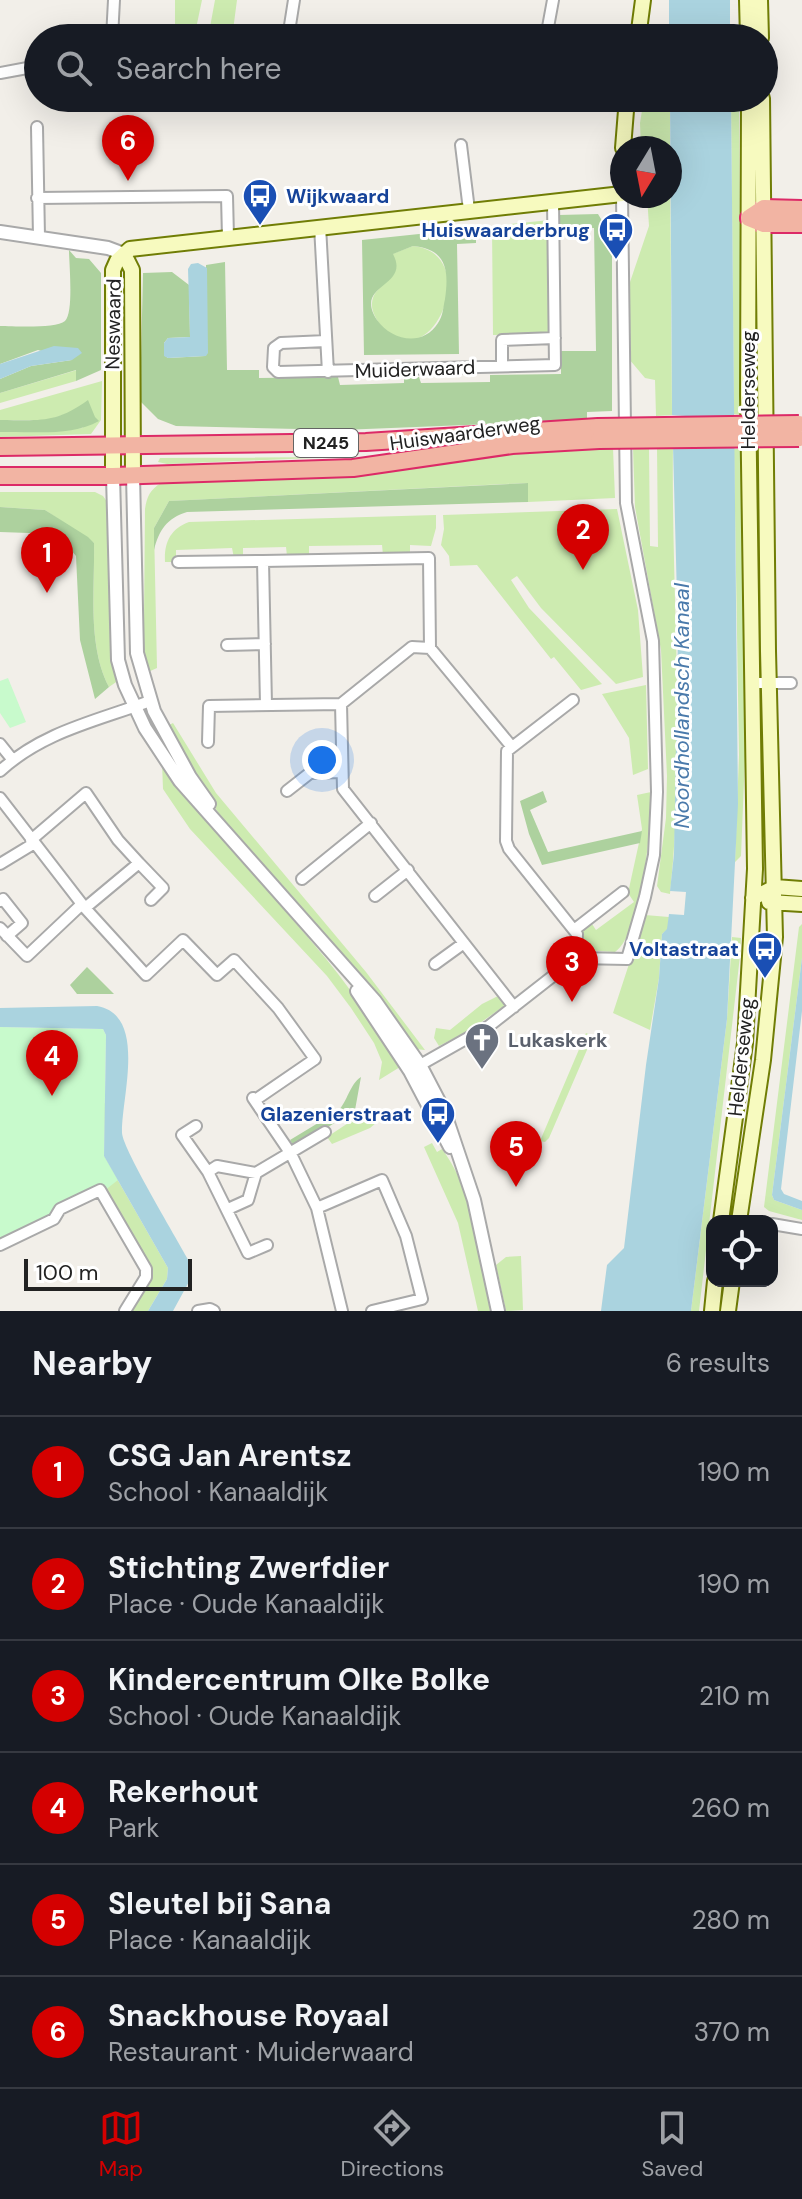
<!DOCTYPE html>
<meta charset="utf-8">
<style>
body{margin:0;font-family:"DM Sans",sans-serif;background:#20242c;color:#f1f3f6}
.controls{position:absolute;right:24px;bottom:24px;display:grid;overflow:hidden;border-radius:16px;box-shadow:0 8px 32px #0002}
.controls button{width:72px;height:72px;display:grid;place-items:center;padding:0;border:0;border-bottom:2px solid #363941;background:#171b24;color:#f1f3f6;font:40px sans-serif}
.compass{position:absolute;left:610px;top:136px;width:72px;height:72px;border-radius:50%;background:#171b24;box-shadow:0 8px 32px #0002;rotate:190deg}
.scale{position:absolute;left:24px;bottom:20px;width:168px;box-sizing:border-box;padding-left:8px;border:4px solid #222;border-top:0;font-size:22px;line-height:28px;white-space:nowrap;color:#222;-webkit-text-stroke:6px #fff;paint-order:stroke}
.you{position:absolute;left:322px;top:760px;width:28px;height:28px;margin:-20px;border:6px solid #fff;border-radius:50%;background:#1a73e8;box-shadow:0 0 0 12px #1a73e833}
.badge{display:grid;place-items:center;width:52px;height:52px;border-radius:50%;background:#d40000;color:#fff;font-size:26px;font-weight:700}
.pin{position:absolute;translate:-50% -66px;filter:drop-shadow(0 2px 4px #0008)}
.pin::after{content:'';position:absolute;top:42px;width:28px;height:24px;background:inherit;clip-path:polygon(0 0,100% 0,50% 100%)}
.list{margin:0;padding:0;list-style:none}
h2{display:flex;justify-content:space-between;align-items:center;height:104px;margin:0;padding:0 32px;font-size:34px}
h2 small{font-size:26px;font-weight:400;color:#9ea1a6}
.list li{display:grid;grid-template-columns:52px 1fr auto;gap:24px;align-items:center;box-sizing:border-box;height:112px;padding:0 32px;border-top:2px solid #363941}
.list b{display:block;font-size:30px;white-space:nowrap}
.list p{margin:0;font-size:26px;white-space:nowrap;color:#9ea1a6}
.list em{font-size:26px;font-style:normal;color:#9ea1a6}
.icon{flex:none;width:44px;height:44px;fill:none;stroke:currentColor;stroke-width:2;stroke-linecap:round;stroke-linejoin:round}
.map{position:relative;flex:none;width:802px;height:1311px;overflow:hidden}
.search{position:absolute;background:#171b24;box-shadow:0 8px 32px #0002;left:24px;right:24px;top:24px;height:88px;display:flex;align-items:center;gap:20px;box-sizing:border-box;padding:0 28px;border-radius:44px;color:#9ea1a6;font-size:30px}
.sheet{height:776px;background:#171b24}
nav{display:flex;justify-content:space-around;align-items:center;box-sizing:border-box;height:112px;border-top:2px solid #363941;background:#171b24;font-size:22px;color:#9ea1a6}
nav a{display:grid;justify-items:center;gap:4px}
nav .on{color:#d40000}
.map>svg:first-child{display:block}
.grass{fill:#cdebb0}
.forest{fill:#add19e;fill-rule:evenodd}
.park{fill:#c8facc}
.water{fill:#aad3df}
.lines{fill:none;stroke-linecap:round;stroke-linejoin:round}
.minor-casing{stroke:#a9a9a9;stroke-width:14}
.tertiary-casing{stroke:#a9a9a9;stroke-width:16}
.secondary-casing{stroke:#707d05;stroke-width:18}
.trunk-casing{stroke:#dc2a67;stroke-width:20}
.minor{stroke:#fff;stroke-width:10}
.tertiary{stroke:#fff;stroke-width:12}
.secondary{stroke:#f7fabf;stroke-width:14}
.trunk{stroke:#f2b4a3;stroke-width:16}
.trunk-bridge-casing{stroke:#dc2a67;stroke-width:20;stroke-linecap:butt}
.trunk-bridge{stroke:#f2b4a3;stroke-width:16}
.labels{text-anchor:middle;dominant-baseline:central;stroke-width:6;stroke-linejoin:round;paint-order:stroke}
.shield{fill:#fff;stroke:#646464;stroke-width:2}
.shield-label{font-size:18px;font-weight:bold;fill:#222}
.transit-label{font-size:20px;font-weight:bold;fill:#164399;stroke:#fff;text-anchor:end}
.street-label{font-size:20px;fill:#222;stroke:#fff}
.worship-label{font-size:20px;font-weight:bold;fill:#5b616d;stroke:#fff;text-anchor:start}
.water-label{font-size:22px;font-style:italic;fill:#4a7aab;stroke:#fff}
</style>
<div class="map">
<svg width="802" height="1311" viewBox="0 0 802 1311">
<rect width="100%" height="100%" fill="#f2efe9"/>
<path class="grass" d="M175,0H202L194,38H175Z
M215,0H237L232,38H208Z
M644,98H670V148H641L640,123Z
M731,98H739L741,415L734,414Z
M670,155L672,415L656,416L655,380L645,378L629,359V285L649,226L647,196H670Z
M550,220L551,334L493,335L492,226Z
M413,246C483,253 434,377 385,330C378,323 371,312 372,303C373,292 379,290 384,283C389,277 390,262 392,254Z
M77,370L76,381L0,403V393Z
M102,381L101,420L91,434L0,437V432L83,428L71,412L49,420H0V410Z
M673,445C671,595 686,746 670,894L661,892L657,886L666,818L667,776L661,650L635,507L633,448H649L650,546L658,547L657,447Z
M613,448L615,498L528,502L527,483L169,501L154,528L157,668L148,672L141,650L144,621L145,509C147,496 150,490 161,483L325,478L373,473L541,450Z
M734,449H742L745,756L741,856L735,862L739,755Z
M336,457L167,464L158,462L160,458Z
M0,492H95L103,496L108,503L119,680L109,687C87,645 95,589 94,543L45,510L0,507Z
M617,509L638,610L643,677L616,684L541,608L517,576L511,580L529,608L602,684L581,690L554,657L551,659L477,565L450,566L449,556L441,545L444,529L443,515Z
M436,515V528L431,546L410,545V554L383,555L382,545L309,546V556H287L286,547L243,548V557L234,558L232,548L176,550V562H165C164,543 170,529 189,522Z
M646,685L648,769L633,775L629,738L602,694Z
M173,723L216,793L366,972L425,1050L415,1049L353,968L219,814L165,727Z
M162,763C212,832 273,894 327,960C355,994 377,1030 400,1067L379,1080L382,1062L374,1043L351,1008L327,976L190,829L163,789Z
M651,792C651,826 643,933 615,952L584,950L582,931L592,924L596,930L634,902L628,893L642,829L637,795Z
M645,915L669,917L668,929L662,934L659,978L650,1030L613,1013Z
M802,924V958L772,1195L774,1200L802,1210V1220L769,1211L764,1207L799,927Z
M732,937L741,938L740,956L699,1311H691L727,1019Z
M500,995L507,1004L470,1030L439,1046L434,1038L436,1028L450,1030L482,1004Z
M586,1033L593,1036L549,1138L545,1142L540,1141Z
M89,1103H105L104,1156L168,1268L167,1279L148,1311H131L150,1278L151,1270L104,1191Z
M368,1110L382,1118L370,1128L332,1144L327,1137Z
M432,1143L437,1152L442,1149C475,1193 482,1257 490,1311H478L458,1223L424,1147Z
M521,1256L523,1310L506,1311L496,1265L506,1257Z"/>
<path class="forest" d="M598,214L612,237V411L587,412V420L341,430L176,426L158,419L140,401L143,273L172,272L189,285L190,337L168,338L164,343V355L168,358L205,356L206,265L225,262L227,370H259V378L338,377L340,385L404,383V378L419,377L421,383L490,382V375L561,374V351H596L594,228H560L559,215Z
M476,228V243L457,244L459,354L364,355L362,240ZM413,246C447,249 449,271 445,299C443,308 443,316 438,323C423,347 392,341 377,320C353,283 411,288 393,254Z
M69,250L76,258L89,259L101,273V370L76,381V370L0,393V379L31,366L72,360L38,350L0,364V326C13,326 56,329 65,321C74,312 69,264 69,250Z
M88,400L95,417L99,421C71,437 32,431 0,432V420C39,420 55,424 88,400Z
M528,483V502L187,512C167,518 159,530 154,550V528L169,501Z
M0,507L45,510L88,537L94,543C95,589 87,645 109,687L95,699L80,640L76,556L58,534L0,532Z
M543,791L547,802L530,810L548,852L642,831L640,843L542,865L529,834L520,801Z
M87,967L114,994H77L70,985Z
M361,1077L355,1110L295,1148L290,1140L338,1111C348,1101 349,1085 361,1077Z"/>
<path class="park" d="M8,678L26,722L10,728L0,713V681Z
M0,1027L103,1029L106,1035L104,1156L118,1180L104,1191L97,1189L53,1208L48,1218L0,1241Z"/>
<path class="water" d="M669,0H730V38H669Z
M670,98H731L738,804L727,1019L691,1311H601L607,1265L624,1248L646,1065L659,978L662,934L667,929L669,914L684,915L686,892L670,891L674,854L678,635L673,446L685,445V416L672,415V400Z
M198,263L207,268L208,353L206,356L168,358L164,356V343L168,338L190,337L188,269L191,264Z
M54,346L78,348L82,353L72,360L31,366L0,379V364Z
M802,958V1011L781,1189L784,1194L802,1201V1210L774,1200L772,1195Z
M97,1006C148,1015 121,1098 122,1133C123,1150 179,1242 191,1265V1278L173,1311H148L167,1279L168,1268L104,1156L106,1035L103,1029L0,1027V1008Z"/>
<g class="lines">
<defs>
<path id="minor" d="M112,38L114,0
M288,38L294,0
M546,38L553,0
M0,73L38,66
M37,127L39,237
M461,145L469,210
M37,198L227,196L228,237
M320,226L328,372
M326,341L281,343L274,348L273,367L278,372L555,365L553,201
M502,366V340L555,338
M263,561L429,558L430,648
M178,562L263,561L266,705
M227,645L265,644
M752,683H791
M573,700L507,751L506,841L509,849L577,934L576,958
M208,742L209,706L341,704
M0,744L12,759
M512,747L430,648L412,647L341,704L343,789L514,1007
M0,771C44,731 97,721 150,701
M287,791L310,773L342,772
M0,798L85,908L146,975L183,940L217,975L234,960L278,1008L315,1059L255,1100
M31,840L86,793L118,840L139,863L85,908
M139,863L163,888L151,900
M0,864L33,844
M302,879L371,823
M375,896L408,870
M0,901L3,899L22,923L7,936
M0,928L27,956L82,904
M574,930L623,892
M435,964L464,943
M420,1065L489,1026L576,958L627,959L645,897L654,855L657,792L653,641L626,503L622,196
M253,1098L291,1154L317,1208L342,1311
M196,1126L182,1135L208,1172L248,1253L267,1245
M208,1172L217,1166L256,1173L325,1132
M317,1208L382,1180L406,1236L422,1299L372,1311
M228,1209L248,1200L256,1173
M772,1224L802,1229
M0,1245L54,1219L60,1209L100,1190L146,1269V1277L125,1311
M198,1311L210,1309L214,1311"/>
<path id="tertiary" d="M0,232L108,248L124,254
M133,475L137,653L154,711L190,777L209,804
M113,476L118,660L125,685L145,728L180,781L375,1001L420,1065L444,1111L474,1200L498,1311
M357,991L410,1071L450,1147"/>
<path id="secondary" d="M747,0L748,38
M760,0L761,38
M638,38L643,0
M623,148L627,98
M124,254L132,270L133,475
M113,476V270L117,261L130,249L622,194
M753,898L775,887L802,889
M769,902L802,904
M721,1221L745,1043L755,869L748,395L749,98
M739,1221L763,1060L775,937L768,651L762,98
M712,1311L715,1281
M728,1311L732,1281"/>
<path id="trunk" d="M749,218L764,208L802,209
M749,218L764,224H802
M0,447L366,442L598,427
M0,476H113L353,468L512,445L599,440"/>
</defs>
<use href="#minor" class="minor-casing"/>
<use href="#tertiary" class="tertiary-casing"/>
<use href="#secondary" class="secondary-casing"/>
<use href="#trunk" class="trunk-casing"/>
<use href="#minor" class="minor"/>
<use href="#tertiary" class="tertiary"/>
<use href="#secondary" class="secondary"/>
<use href="#trunk" class="trunk"/>
<defs>
<path id="trunk-bridge" d="M598,427L799,424
M599,440L799,438"/>
</defs>
<use href="#trunk-bridge" class="trunk-bridge-casing"/>
<use href="#trunk-bridge" class="trunk-bridge"/>
</g>
<defs>
<symbol id="bus-pin" viewBox="-11 -11 22 30"><path d="M0 17L-7.5 6A9.5 9.5 0 1 1 7.5 6Z" fill="#1a4fb4" stroke="#fff"/><path d="M-5-6H5V4H4V6H2V4H-2V6H-4V4H-5ZM-3.5-4V0h7V-4ZM-3.5 1.2v1.5H-2V1.2ZM2 1.2v1.5H3.5V1.2Z" fill="#fff"/></symbol>
<symbol id="church-pin" viewBox="-11 -11 22 30"><path d="M0 17L-7.5 6A9.5 9.5 0 1 1 7.5 6Z" fill="#6b7280" stroke="#fff"/><path d="M-1.2-6h2.4v3.5h3.3v2.4h-3.3V6h-2.4V-.1h-3.3v-2.4h3.3Z" fill="#fff"/></symbol>
</defs>
<g fill-rule="evenodd">
<use href="#bus-pin" x="240" y="176" width="40" height="54"/>
<use href="#bus-pin" x="596" y="210" width="40" height="54"/>
<use href="#bus-pin" x="745" y="929" width="40" height="54"/>
<use href="#church-pin" x="462" y="1020" width="40" height="54"/>
<use href="#bus-pin" x="418" y="1094" width="40" height="54"/>
</g>
<g class="labels">
<rect class="shield" x="294" y="429" width="64" height="28" rx="6"/>
<g class="shield-label">
<text x="326" y="443">N245</text>
</g>
<g class="transit-label">
<text x="286" y="196" text-anchor="start">Wijkwaard</text>
<text x="590" y="230">Huiswaarderbrug</text>
<text x="739" y="949">Voltastraat</text>
<text x="412" y="1114">Glazenierstraat</text>
</g>
<g class="street-label">
<text transform="translate(113 324) rotate(-89)">Neswaard</text>
<text transform="translate(415 369) rotate(-2)">Muiderwaard</text>
<text transform="translate(748 390) rotate(-90)">Helderseweg</text>
<text transform="translate(465 433) rotate(-8)">Huiswaarderweg</text>
<text transform="translate(741 1057) rotate(-84)">Helderseweg</text>
</g>
<g class="worship-label">
<text x="508" y="1040">Lukaskerk</text>
</g>
<g class="water-label">
<text transform="translate(681 706) rotate(-90)">Noordhollandsch Kanaal</text>
</g>
</g>
</svg>
<div class="controls">
<button><svg class="icon" aria-label="locate" viewBox="0 0 24 24"><circle cx="12" cy="12" r="6"/><path d="M12 2v4M12 18v4M2 12h4M18 12h4"/></svg></button>
</div>
<svg class="compass" viewBox="-18 -18 36 36"><path d="M0-13l5 13h-10z" fill="#e53935"/><path d="M0 13l5-13h-10z" fill="#9ea1a6"/></svg>
<div class="scale">100 m</div>
<div class="you"></div>
<div class="pin badge" style="left:47px;top:593px">1</div>
<div class="pin badge" style="left:583px;top:570px">2</div>
<div class="pin badge" style="left:572px;top:1002px">3</div>
<div class="pin badge" style="left:52px;top:1096px">4</div>
<div class="pin badge" style="left:516px;top:1187px">5</div>
<div class="pin badge" style="left:128px;top:181px">6</div>
<div class="search"><svg class="icon" aria-label="search" viewBox="0 0 24 24"><circle cx="10" cy="10" r="6"/><path d="M15 15l6 6"/></svg>Search here</div>
</div>
<section class="sheet">
<h2>Nearby<small>6 results</small></h2>
<ul class="list">
<li><span class="badge">1</span><div><b>CSG Jan Arentsz</b><p>School · Kanaaldijk</p></div><em>190 m</em></li>
<li><span class="badge">2</span><div><b>Stichting Zwerfdier</b><p>Place · Oude Kanaaldijk</p></div><em>190 m</em></li>
<li><span class="badge">3</span><div><b>Kindercentrum Olke Bolke</b><p>School · Oude Kanaaldijk</p></div><em>210 m</em></li>
<li><span class="badge">4</span><div><b>Rekerhout</b><p>Park</p></div><em>260 m</em></li>
<li><span class="badge">5</span><div><b>Sleutel bij Sana</b><p>Place · Kanaaldijk</p></div><em>280 m</em></li>
<li><span class="badge">6</span><div><b>Snackhouse Royaal</b><p>Restaurant · Muiderwaard</p></div><em>370 m</em></li>
</ul>
</section>
<nav>
<a class="on"><svg class="icon" aria-label="map" viewBox="0 0 24 24"><path d="M3 6l6-2 6 2 6-2v14l-6 2-6-2-6 2zM9 4v14M15 6v14"/></svg>Map</a>
<a><svg class="icon" aria-label="directions" viewBox="0 0 24 24"><path d="M12 3l9 9-9 9-9-9zM9 14v-3h6M13 9l2 2-2 2"/></svg>Directions</a>
<a><svg class="icon" aria-label="saved" viewBox="0 0 24 24"><path d="M7 4h10v16l-5-4-5 4z"/></svg>Saved</a>
</nav>
